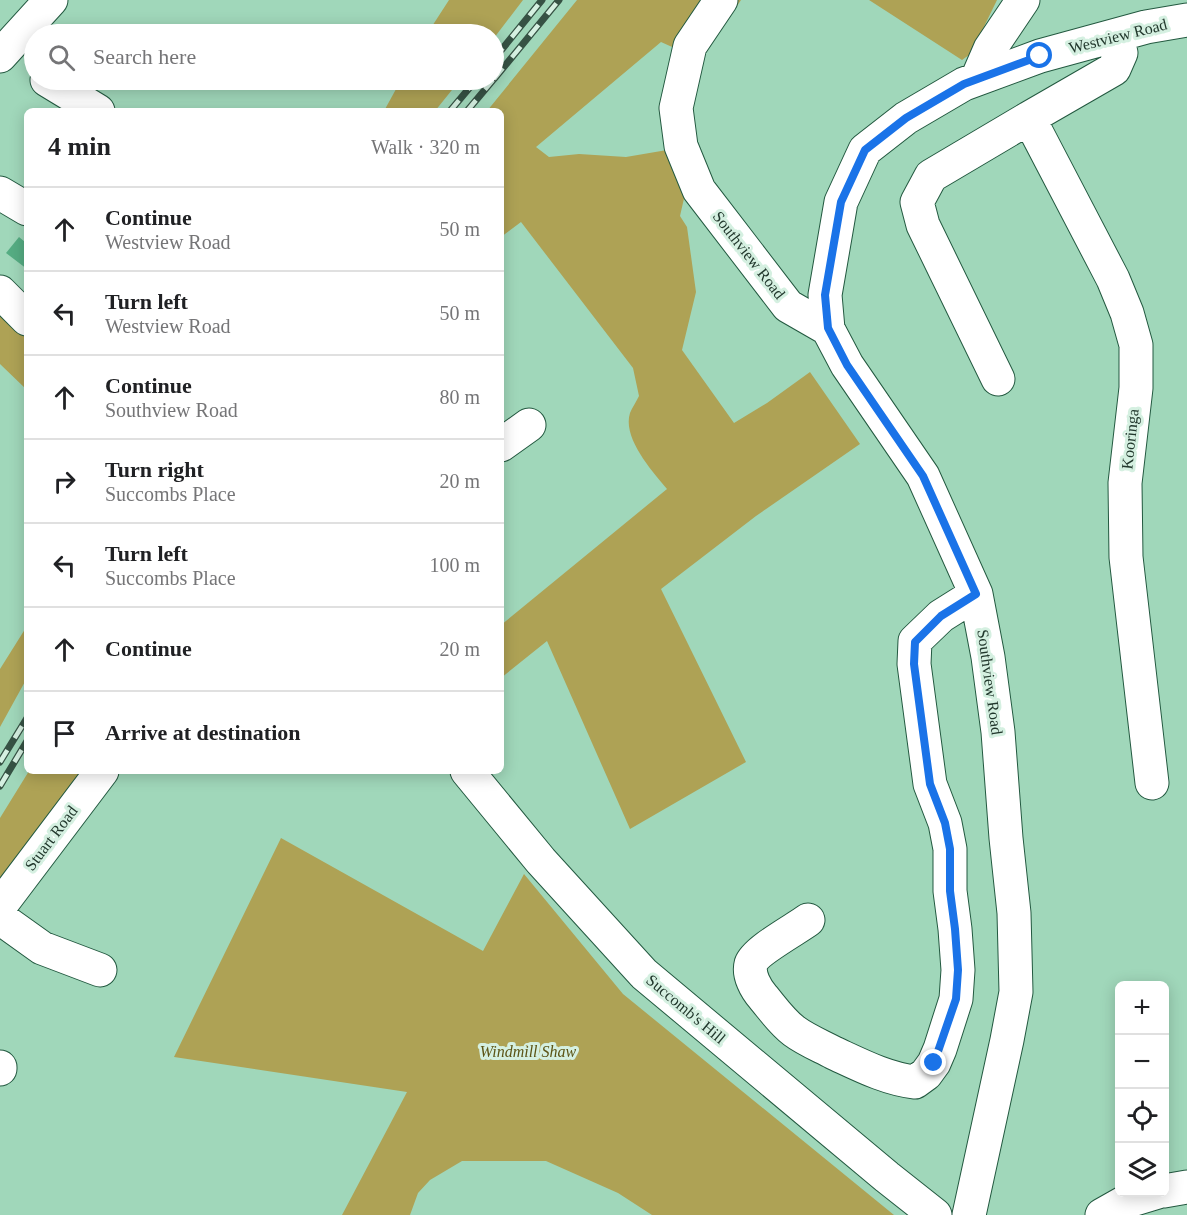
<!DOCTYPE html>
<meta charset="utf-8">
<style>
body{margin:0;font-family:Georgia,serif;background:#f2f2f2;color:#202124}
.controls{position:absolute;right:18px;bottom:18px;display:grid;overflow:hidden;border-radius:9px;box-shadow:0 3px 15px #0003}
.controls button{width:54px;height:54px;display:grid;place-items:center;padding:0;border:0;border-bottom:2px solid #e0e0e0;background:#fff;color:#202124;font:30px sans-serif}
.stop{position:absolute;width:18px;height:18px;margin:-14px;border:4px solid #1a73e8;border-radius:50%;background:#fff}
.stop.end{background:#1a73e8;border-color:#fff;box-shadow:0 2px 6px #0008}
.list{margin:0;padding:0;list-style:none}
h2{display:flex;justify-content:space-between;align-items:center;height:78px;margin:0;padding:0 24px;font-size:26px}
h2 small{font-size:20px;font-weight:400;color:#757577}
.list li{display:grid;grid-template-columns:39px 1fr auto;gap:18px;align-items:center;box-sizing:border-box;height:84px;padding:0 24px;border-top:2px solid #e0e0e0}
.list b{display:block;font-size:22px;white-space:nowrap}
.list p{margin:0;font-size:20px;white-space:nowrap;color:#757577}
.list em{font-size:20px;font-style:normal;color:#757577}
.icon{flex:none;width:33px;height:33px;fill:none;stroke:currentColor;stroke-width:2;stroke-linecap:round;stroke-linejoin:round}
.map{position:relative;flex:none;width:1187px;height:1215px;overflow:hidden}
.search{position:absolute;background:#fff;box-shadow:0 3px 15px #0003;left:24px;top:24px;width:480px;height:66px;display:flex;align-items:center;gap:15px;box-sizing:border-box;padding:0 21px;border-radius:33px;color:#757577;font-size:22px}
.panel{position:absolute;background:#fff;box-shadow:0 3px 15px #0003;left:24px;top:108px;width:480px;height:666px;border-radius:9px}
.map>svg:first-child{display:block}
.green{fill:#aea255}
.building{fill:#55ad83}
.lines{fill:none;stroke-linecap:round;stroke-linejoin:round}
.minor-casing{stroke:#235940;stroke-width:35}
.minor{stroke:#fff;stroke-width:33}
.rail-casing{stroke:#365244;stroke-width:7}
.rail{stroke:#d5f0e1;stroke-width:4.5;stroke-dasharray:14;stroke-linecap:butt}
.route{stroke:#1a73e8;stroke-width:8}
.labels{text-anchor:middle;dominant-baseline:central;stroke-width:6;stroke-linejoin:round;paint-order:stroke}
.street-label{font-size:16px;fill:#22382d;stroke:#d5f0e1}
.park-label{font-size:16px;font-style:italic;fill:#5c5415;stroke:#d5f0e1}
</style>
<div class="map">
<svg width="1187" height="1215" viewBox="0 0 1187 1215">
<rect width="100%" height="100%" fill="#a0d7ba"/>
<path class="green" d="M449,0H523L494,38V34H427Z
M577,0H741L701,60L661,42L536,147L549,157L579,154L626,157L667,150L685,194L680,216L687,227L696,292L682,350L734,423L767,403L810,372L860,444L756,516L661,589L746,762L630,829L547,641L501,678V625L667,489C653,472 622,438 630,413C632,408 636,402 639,396L633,368L521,222L501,237V111H487Z
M869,0H997L979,37L976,50L962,60Z
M401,80H460L435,111H384Z
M0,309L27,334V390L0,364Z
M27,626V678L0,727V669Z
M29,771H81L0,883V818Z
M281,838L483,951L524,874L623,994L894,1215H652L618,1193L546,1161H462L430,1180L418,1193L410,1215H342L407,1092L174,1057Z"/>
<path class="building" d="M19,237L25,242L27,239V269L6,253Z"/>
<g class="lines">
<defs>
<path id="minor" d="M721,0L690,46L676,108L681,146L699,190L788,306L828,329L847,365L923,476L976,594L988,657L998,732L1006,838L1014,913L1016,992L1007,1040L969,1215
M1117,35L1121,53L1114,69L1029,118L1113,279L1127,313L1136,345V388L1125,483L1126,557L1152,783
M0,56L51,0
M977,79L990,49L1023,0
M47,80L98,111
M0,193L27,209
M0,292L27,319
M828,329L825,295L841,202L865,150L906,118L964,84L1040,56L1146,27L1187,20
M998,379L923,225L917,202L931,176L1029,118
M501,445L529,425
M467,771L541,861L644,974L887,1177L935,1215
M0,906L102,771
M0,918L42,948L100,970
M808,920C796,929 755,951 751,964C748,975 756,989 763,997C773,1009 782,1022 794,1031C806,1040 821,1046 834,1053C860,1065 887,1079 915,1082L926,1074L934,1063L940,1049L956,999L958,970L955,929L950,891V849L945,823L930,784L914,664L915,641L941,616L976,594
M0,1067V1069
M1164,1191L1187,1187
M1102,1215L1125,1202L1158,1192"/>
</defs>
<use href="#minor" class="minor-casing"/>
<use href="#minor" class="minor"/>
<defs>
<path id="rail" d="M494,59L542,0
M494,79L559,0
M450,111L476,80
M467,111L493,80
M0,762L27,718
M0,786L27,741"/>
</defs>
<use href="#rail" class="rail-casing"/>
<use href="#rail" class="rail"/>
</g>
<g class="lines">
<path class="route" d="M934,1063L956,999L958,970L955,929L950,891V849L945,823L930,784L914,664L915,642L941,616L976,594L923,476L847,365L828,328L825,295L841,202L865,150L906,118L964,84L1040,56"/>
</g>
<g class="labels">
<g class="street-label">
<text transform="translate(1118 36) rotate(-14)">Westview Road</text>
<text transform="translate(749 255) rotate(52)">Southview Road</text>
<text transform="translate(1130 439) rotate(-84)">Kooringa</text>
<text transform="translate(990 682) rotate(82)">Southview Road</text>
<text transform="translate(51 838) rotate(-53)">Stuart Road</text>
<text transform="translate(686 1009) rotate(40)">Succomb's Hill</text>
</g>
<g class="park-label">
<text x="528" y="1051">Windmill Shaw</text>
</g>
</g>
</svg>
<div class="controls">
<button>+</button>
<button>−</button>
<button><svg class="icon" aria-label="locate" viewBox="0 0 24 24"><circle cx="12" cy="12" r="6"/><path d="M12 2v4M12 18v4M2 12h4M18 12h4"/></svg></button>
<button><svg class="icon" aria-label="layers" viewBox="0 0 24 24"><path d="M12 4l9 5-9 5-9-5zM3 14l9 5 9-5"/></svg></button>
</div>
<div class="stop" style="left:1040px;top:56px"></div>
<div class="stop end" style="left:934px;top:1063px"></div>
<div class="search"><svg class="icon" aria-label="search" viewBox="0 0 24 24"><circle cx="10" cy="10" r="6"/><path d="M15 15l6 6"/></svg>Search here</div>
<section class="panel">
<h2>4 min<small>Walk · 320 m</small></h2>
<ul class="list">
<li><svg class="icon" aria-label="ahead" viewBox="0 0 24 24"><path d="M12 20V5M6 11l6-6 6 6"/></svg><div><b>Continue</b><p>Westview Road</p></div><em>50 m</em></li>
<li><svg class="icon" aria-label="left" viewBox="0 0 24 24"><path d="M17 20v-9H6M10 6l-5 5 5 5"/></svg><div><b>Turn left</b><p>Westview Road</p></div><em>50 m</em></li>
<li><svg class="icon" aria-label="ahead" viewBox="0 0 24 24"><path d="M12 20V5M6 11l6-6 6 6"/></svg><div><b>Continue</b><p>Southview Road</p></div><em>80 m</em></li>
<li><svg class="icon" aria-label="right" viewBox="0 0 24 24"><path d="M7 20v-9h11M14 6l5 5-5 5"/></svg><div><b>Turn right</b><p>Succombs Place</p></div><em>20 m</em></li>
<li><svg class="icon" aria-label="left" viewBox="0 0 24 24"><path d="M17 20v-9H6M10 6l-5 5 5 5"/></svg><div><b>Turn left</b><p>Succombs Place</p></div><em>100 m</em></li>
<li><svg class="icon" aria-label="ahead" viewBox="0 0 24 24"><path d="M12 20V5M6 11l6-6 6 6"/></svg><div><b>Continue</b></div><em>20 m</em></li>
<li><svg class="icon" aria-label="arrive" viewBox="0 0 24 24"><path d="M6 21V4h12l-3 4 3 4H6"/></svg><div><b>Arrive at destination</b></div></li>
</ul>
</section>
</div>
